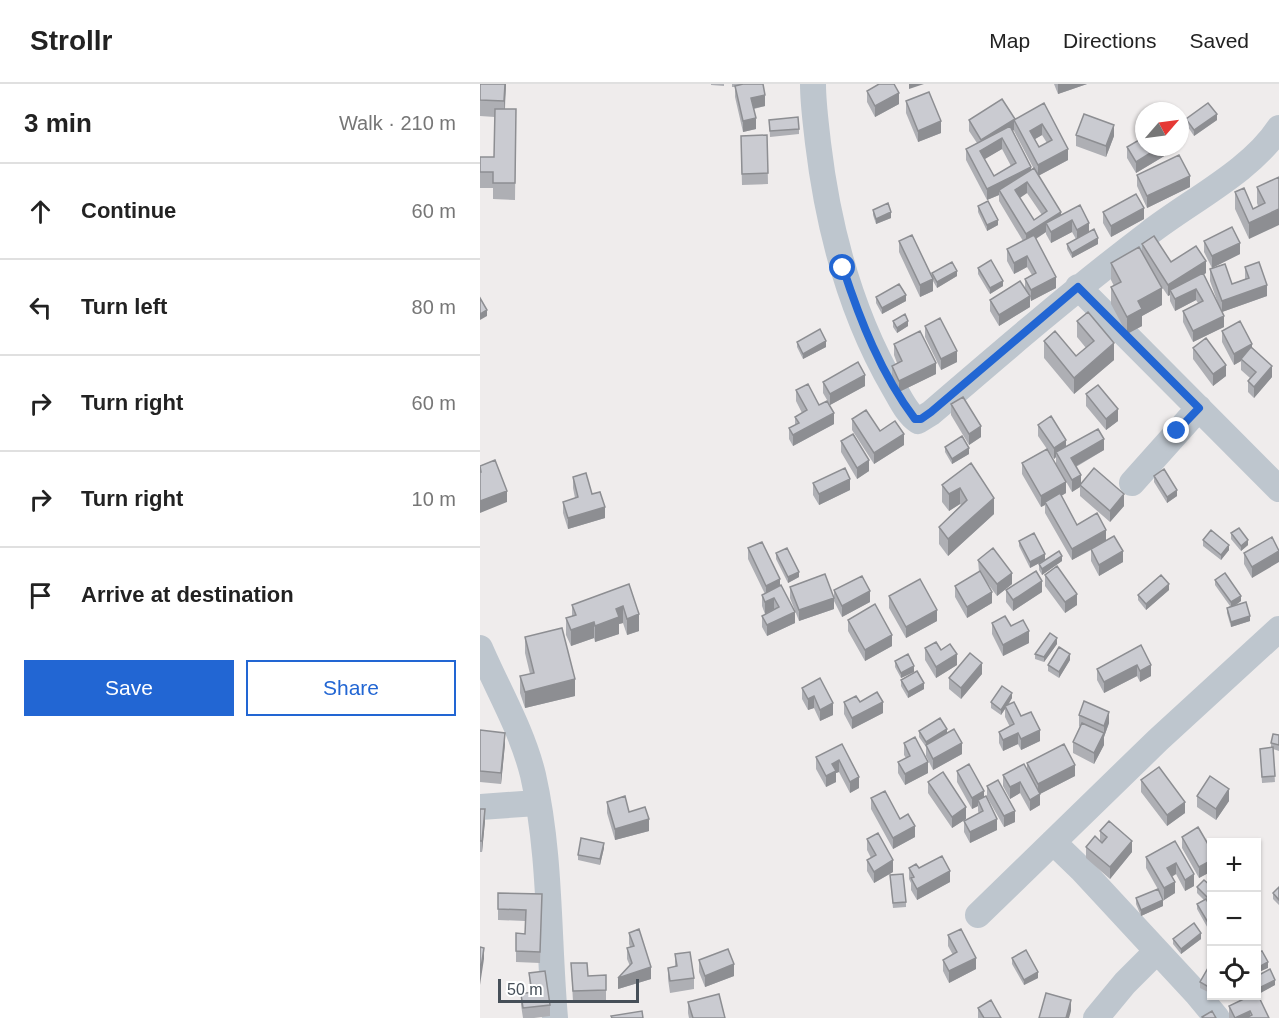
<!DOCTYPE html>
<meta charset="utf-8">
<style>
body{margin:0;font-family:Helvetica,sans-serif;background:#f2f2f2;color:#222}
.controls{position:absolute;right:18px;bottom:18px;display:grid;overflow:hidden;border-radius:0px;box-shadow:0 2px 4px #0004}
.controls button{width:54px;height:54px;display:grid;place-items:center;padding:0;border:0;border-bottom:2px solid #e0e0e0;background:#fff;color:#222;font:30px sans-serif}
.compass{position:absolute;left:655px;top:18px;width:54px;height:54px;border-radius:50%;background:#fff;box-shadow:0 2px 4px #0004;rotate:62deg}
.scale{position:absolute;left:18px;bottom:15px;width:141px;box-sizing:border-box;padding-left:6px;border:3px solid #464f58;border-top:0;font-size:16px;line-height:21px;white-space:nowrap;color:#464f58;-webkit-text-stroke:4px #fff;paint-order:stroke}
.stop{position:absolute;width:18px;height:18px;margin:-14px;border:4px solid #2266d3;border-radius:50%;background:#fff}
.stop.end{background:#2266d3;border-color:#fff;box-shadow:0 2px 6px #0008}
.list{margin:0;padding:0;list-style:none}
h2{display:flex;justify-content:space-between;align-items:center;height:78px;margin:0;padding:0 24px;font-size:26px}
h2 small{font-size:20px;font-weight:400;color:#767676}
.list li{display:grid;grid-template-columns:39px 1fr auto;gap:18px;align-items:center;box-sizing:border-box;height:96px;padding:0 24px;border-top:2px solid #e0e0e0}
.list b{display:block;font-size:22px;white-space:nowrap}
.list em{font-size:20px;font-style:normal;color:#767676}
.actions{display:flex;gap:12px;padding:18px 24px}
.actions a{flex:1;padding:14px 0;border:2px solid #2266d3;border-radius:0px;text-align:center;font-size:21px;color:#2266d3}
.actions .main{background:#2266d3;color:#fff}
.icon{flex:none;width:33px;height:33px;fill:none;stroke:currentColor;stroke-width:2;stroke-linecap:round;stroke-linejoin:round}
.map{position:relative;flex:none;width:799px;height:934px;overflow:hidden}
header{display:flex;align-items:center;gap:36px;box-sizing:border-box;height:84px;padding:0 30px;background:#fff;border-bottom:2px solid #e0e0e0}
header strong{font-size:28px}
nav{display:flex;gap:33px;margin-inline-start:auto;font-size:21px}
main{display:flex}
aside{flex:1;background:#fff}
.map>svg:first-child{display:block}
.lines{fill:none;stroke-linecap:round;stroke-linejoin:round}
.minor{stroke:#bec6ce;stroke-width:26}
.wall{fill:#aeafb4;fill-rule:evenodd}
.shaded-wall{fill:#8d8e92}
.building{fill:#cacbd1;stroke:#8d8e92;stroke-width:1.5;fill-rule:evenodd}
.route{stroke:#2266d3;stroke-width:8}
</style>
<header>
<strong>Strollr</strong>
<nav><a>Map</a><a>Directions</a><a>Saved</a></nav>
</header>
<main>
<aside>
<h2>3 min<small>Walk · 210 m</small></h2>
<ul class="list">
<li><svg class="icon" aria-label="ahead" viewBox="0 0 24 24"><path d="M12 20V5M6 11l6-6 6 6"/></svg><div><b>Continue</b></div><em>60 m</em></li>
<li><svg class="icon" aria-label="left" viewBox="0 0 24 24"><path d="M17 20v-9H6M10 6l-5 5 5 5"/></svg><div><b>Turn left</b></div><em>80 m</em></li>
<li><svg class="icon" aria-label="right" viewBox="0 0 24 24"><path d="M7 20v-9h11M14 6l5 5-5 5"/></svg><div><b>Turn right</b></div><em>60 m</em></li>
<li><svg class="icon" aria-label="right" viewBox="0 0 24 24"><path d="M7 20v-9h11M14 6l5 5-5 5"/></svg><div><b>Turn right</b></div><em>10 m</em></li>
<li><svg class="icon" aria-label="arrive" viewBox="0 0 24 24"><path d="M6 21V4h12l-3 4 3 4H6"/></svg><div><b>Arrive at destination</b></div></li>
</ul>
<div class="actions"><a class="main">Save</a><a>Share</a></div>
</aside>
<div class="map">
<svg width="799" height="934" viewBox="0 0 799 934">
<rect width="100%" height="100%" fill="#efecec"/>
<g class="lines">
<path class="minor" d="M333,0C333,20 336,40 338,59C348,143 371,230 414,304C420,314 427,330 438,337L451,329C523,267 594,206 669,149C710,117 771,87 799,44
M598,203L799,405
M652,399L719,324
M0,564C18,606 42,646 53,691C71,770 68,854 75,934
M0,723L57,719
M573,758L602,786L717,910L737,934
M498,831L678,656L799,545
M616,934L645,899L677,867"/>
</g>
<path class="wall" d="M0,0H26L25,25H36L35,116L13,115V104H0V73H14L15,33L0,32Z
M231,0H244V2L231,1Z
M252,0H283L285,22L274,25L276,45L263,48L255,13V3H252Z
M574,0H607L578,10Z
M387,7L419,20L395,33L387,18Z
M426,17L461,49L438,58L426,29Z
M564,19L588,76L558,92L581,132L600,121L609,148L618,160L592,174L587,165V160L596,155L592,148L571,159L566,150V148L556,155L576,204L551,217L550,214V223L519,242L510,227V216L545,205V195L552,191L547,183L534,190L527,177V165L543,157L519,117V111L507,116L486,76V65L497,59L489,47V36H535ZM534,46V47L556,89L551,86L533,47ZM562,51L567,59L559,63L555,55ZM522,65L531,82L514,92L504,75ZM547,109L562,131L554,136L540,114Z
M706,35L737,36L714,52L706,40Z
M289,36L319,45V50L290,53Z
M287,51L288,100L262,101L261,63Z
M596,51L634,52L626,73L596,62Z
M647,63H691V68L656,89L647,74Z
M657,91L710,103L667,124L657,102Z
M799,93L769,155L755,125V108L773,125L778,122L777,119V103Z
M498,122L518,141L507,147L498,128Z
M393,126L411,134L396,140L393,131Z
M623,128L664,135L631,153L623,139Z
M419,157L452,193V189L477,192L457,204L453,197V207L440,213L419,168Z
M724,157L760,170L732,184L724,168Z
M662,160L691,178L726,189L724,190L739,222L730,197V185L752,200L765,195V183L787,212L742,228L744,243L713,258L703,238V227L718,219L716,216L695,227L690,217V211L688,212L674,191L682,221L662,232V242L647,250L631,220V203L634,202L631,196V179L662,168Z
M498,184L523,202L510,210L498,190Z
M396,213L426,217L402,230L396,219Z
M413,237L428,242L417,249L413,243Z
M597,237L634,276L594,310L564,274V257L596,272L606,264L597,253Z
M445,242L477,278L461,286L445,253Z
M742,247L772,265L792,293L774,314L768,308V297L770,294L761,286V277L754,281L742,258Z
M317,258L346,263L323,275L317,263Z
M414,260L456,290L419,308L412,293V282L417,279L414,271Z
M713,264L746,292L733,302L713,275Z
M343,298L385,302L350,321L343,309Z
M316,306L339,321L354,340L313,362L309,355V344L315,341V333L322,329L316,317Z
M606,310L638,337L626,346L606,322Z
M471,320L501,353L489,361L471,331Z
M372,335L400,347L424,361L394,380L372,346Z
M558,341L586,363L624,366L596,383L601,400L644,422L630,438L600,412V403L592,408L576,380V373L574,375L570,369L586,409L581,412L597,441L626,456L643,478L619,492L611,477V466L592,476L565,429V421L561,423L542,390V379L567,365L558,352Z
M361,357L389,387L377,395L361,368Z
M465,363L489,370L472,380L465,368Z
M491,379L514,430L468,472L459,460V443L481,421L480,420L469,427L462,418V401Z
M674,392L697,412L687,419L674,398Z
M93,393L112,410L125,434L88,445L83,429V418L95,414L93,404Z
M333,399L370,406L339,421L333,411Z
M751,449L768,461L761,467L751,455Z
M792,453L772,494L764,480V469Z
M723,456L749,466L741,476L723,462Z
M539,457L565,476L550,484L539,462Z
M268,464L300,502L315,539L287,552L282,543V532L285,530L282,522V511L285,510L268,475Z
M296,469L319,493L308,499L296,475Z
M498,476L532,500L517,512L505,496L512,519L487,534L475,513V502L499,488Z
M582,477L562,491L559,486V480Z
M565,491L597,521L585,529L565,502Z
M735,496L761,517L756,521L770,537L751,543L747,529V524L750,522L735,501Z
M149,500L159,547L147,551L143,539L139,540V550L115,558L114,554L91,562L86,551V534L92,532V521Z
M310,503L354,525L319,537L310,514Z
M354,506L390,518L362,533L354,517Z
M526,506L562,508L533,527L526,518Z
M689,506L666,526L658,516V511Z
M409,512L457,537L426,554L409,524Z
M368,536L412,562L385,577L368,547Z
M512,539L531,542L549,559L523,572L512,550Z
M45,553L95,612L45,624L40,609V592L50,590L45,569Z
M577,560L564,578L555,575V570Z
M661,561L671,592L660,598L657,592L624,609L617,596V585Z
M445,564L477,581L456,594L445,576Z
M590,576L579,594L568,587V581Z
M415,577L434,588L421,594L415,583Z
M502,590L481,615L469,605V594Z
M340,594L353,631L340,637L334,624L328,626L322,615V604Z
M421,596L444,605L428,614L421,602Z
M532,614L528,621L541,632L560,657L541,666L538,660L523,667L519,659V648L530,643L525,633V625L521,631L511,624V618Z
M364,618H380L403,629L372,645L364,630Z
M599,631L629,639L624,653V661L614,680L593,669V658L600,643L599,642Z
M0,646L25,660L21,700L0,698Z
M439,647L467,649L482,670L453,686L446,672V663L439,653Z
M799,651V667L793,665L795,698L782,699L780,665L791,664V659Z
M424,659L448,689L425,701L418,689V678L426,674L424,671Z
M362,660L379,704L370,709L359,688L356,689V698L346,703L336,685V673Z
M547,679L595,692L560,710V721L550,727L540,709L530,715L523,702V691L547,685Z
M477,687L504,713L517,746L490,759L484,748V737L499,730L498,727V722L492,725L477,698Z
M661,696L705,729L687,742L661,708Z
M448,698L486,735L472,744L448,709Z
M507,702L535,738L524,743L507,713Z
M717,712L749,717L736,736L717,723Z
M391,714L420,735L435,753L413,765L391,725Z
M127,718L149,728L169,747L135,756L127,729Z
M0,725L5,737L2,768H0Z
M620,747L652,768L630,795L606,774V763L620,757Z
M702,753L732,767V787L719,794L702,764Z
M387,755L413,788L394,799L387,787V776L391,774L387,766Z
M695,757L714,802L705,807L696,790L692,793L695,809L684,816L666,784V773Z
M124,764L120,781L98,776V771Z
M429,784H439L470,798L437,816L431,806V799L429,795Z
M410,791L426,818V823L413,824Z
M717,803H732V824L730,822L732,825L730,848L717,825V820L724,816L717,809Z
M799,803V832V821L793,815V809Z
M18,809L62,810L60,879L36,878V849L45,850V837L18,836Z
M656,814L683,822L661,832L656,820Z
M149,849L171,895L138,905L150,882L147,875V864L150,863L149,860Z
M468,851L496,885L469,899L463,887V876L473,871L468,862Z
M693,855H721L701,870L693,860Z
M195,870L214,894V905L190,909L188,895V884L195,883Z
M532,874L558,894L544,901L532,880Z
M219,876L254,892L225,903L219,888Z
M91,879L108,892L126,891V917L93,918Z
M732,886V910L720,904V898Z
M49,889L70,921V932L54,934H43L41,921V910L50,908Z
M777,892L795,901L777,910L789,934H749V922L766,913V912H777Z
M208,918L245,934H209L208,929Z
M498,924L521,934H498Z"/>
<path class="shaded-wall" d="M25,0H26L24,34V17Z
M429,0H444L429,5Z
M578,0H607L578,10Z
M419,9V20L395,33V22Z
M285,11V22L271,25V14Z
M737,30V36L714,52V46Z
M276,34V45L263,48V37Z
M535,35L534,36V46L515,58L522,54V65L500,78V67L501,66V56Z
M461,37V49L438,58V47Z
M562,40V51L550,58V47Z
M634,41V52L626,73V62Z
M680,63H691V68L656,89V78Z
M588,65V76L558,92V81Z
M551,83V94L519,106V111L507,116V105Z
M710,92V103L667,124V112Z
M547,98V109L535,117V106Z
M664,124V135L631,153V142Z
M799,125V141L769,155V139Z
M411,128V134L396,140V135Z
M581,128V139H566V148L546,161V150Z
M518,136V141L507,147V141Z
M592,136V148L571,159V148Z
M609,139V150L597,157V146Z
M618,154V160L592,174V169Z
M760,159V170L732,184V172Z
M547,172V183L534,190V179Z
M726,177V189L692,210L690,206V211L688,212V201Z
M477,187V192L457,204V198Z
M576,193V204L551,217V206Z
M453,195V207L440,213V201Z
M523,197V202L510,210V204Z
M787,201V212L742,228V217Z
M682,204V221L662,232V242L647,250V233L658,217Z
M716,205V216L695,227V215Z
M426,211V217L402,230V224Z
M550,212V223L519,242V231Z
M7,226V232L0,236V230Z
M744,232V243L713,258V247Z
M428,237V242L417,249V244Z
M346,257V263L323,275V270Z
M634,259V276L594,310V294Z
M772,260V271L761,275V277L754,281V270Z
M477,267V278L461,286V275Z
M456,279V290L419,308V297Z
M746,281V292L733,302V290Z
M792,282V293L774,314V303Z
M385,291V302L350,321V310Z
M638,325V337L626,346V335Z
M354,329V340L313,362V351Z
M501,342V353L489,361V350Z
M424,350V361L394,380V369Z
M624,355V366L591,385V374Z
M586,356V367L576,368V373L574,375V364Z
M489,364V370L472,380V375Z
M389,376V387L377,395V384Z
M601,391V402L600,401V403L592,408V396Z
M370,395V406L339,421V410Z
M586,398V409L567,420L565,418V421L561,423V412Z
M480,404V420L469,427V410Z
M697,406V412L687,419V413Z
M27,407V418L0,429V417Z
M644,410V422L630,438V427Z
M514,414V430L468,472V455Z
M125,423V434L88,445V434Z
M626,446V457L592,476V465Z
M768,456V461L761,467V462Z
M749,461V466L741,476V471Z
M643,467V478L619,492V481Z
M799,467V478L772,494V483Z
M565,470V476L550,484V478Z
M582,472V477L562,491V485Z
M319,488V493L308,499V493Z
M532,489V500L517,512V500Z
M300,495V506L286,513V502Z
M562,497V508L533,527V516Z
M689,500V506L666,526V520Z
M390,507V518L362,533V522Z
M512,508V519L487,534V523Z
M597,510V521L585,529V518Z
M761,512V517L751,524V518Z
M294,514V525L285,530V518Z
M354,514V525L319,537V526Z
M143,522V539L139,540V550L115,558V542L136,525Z
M457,526V537L426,554V543Z
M315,528V539L287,552V541Z
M159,530V547L147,551V535Z
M770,532V537L751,543V538Z
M114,538V554L91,562V546Z
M549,547V559L523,572V561Z
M412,551V562L385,577V566Z
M577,554V560L564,578V573Z
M477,570V581L456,594V583Z
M590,570V576L579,594V588Z
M502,579V590L481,615V604Z
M657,581V592L624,609V598Z
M671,581V592L660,598V587Z
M434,582V588L421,594V589Z
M95,595V612L45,624V608Z
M444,599V605L428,614V608Z
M532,609V614L526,624L525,622V625L521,631V626Z
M334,612V624L328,626V615Z
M403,618V629L372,645V634Z
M353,619V631L340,637V626Z
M629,628V639L624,653V642Z
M467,645V651L446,662V658Z
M560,646V657L541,666V655Z
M25,649V660L21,700V689Z
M538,649V660L523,667V656Z
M624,649V661L614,680V669Z
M482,659V670L453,686V675Z
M359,676V688L356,689V698L346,703V692L352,680Z
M448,678V689L425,701V690Z
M595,681V692L558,711V700Z
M379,693V704L370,709V698Z
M540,698V709L530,715V703Z
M749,705V717L736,736V725Z
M504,707V718L498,716V722L492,725V714Z
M560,710V721L550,727V716Z
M705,718V729L687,742V731Z
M486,723V735L472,744V733Z
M5,725V737L2,768V757Z
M535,727V738L524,743V732Z
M169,735V747L135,756V745Z
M517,735V746L490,759V748Z
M435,742V753L413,765V754Z
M652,757V768L630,795V783Z
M124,759V764L120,781V775Z
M413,776V788L394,799V788Z
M732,776V787L719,794V783Z
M696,779V790L687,795V784Z
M470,787V798L437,816V805Z
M714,790V802L705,807V796Z
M695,798V809L684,816V804Z
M683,816V822L661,832V826Z
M721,849V855L701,870V865Z
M4,864V875L0,901V890Z
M496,874V885L469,899V887Z
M788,878V884L777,889V884Z
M254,880V892L225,903V892Z
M171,883V895L138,905V894Z
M558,888V894L544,901V896Z
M795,896V901L777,911V905Z
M591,916V927L589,934H586Z
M770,927V934H756Z"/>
<path class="building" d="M0,0H25L24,17L0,16Z
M263,0H283L285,11L271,14L276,34L263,37L255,2Z
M399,0H414L419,9L395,22L387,7Z
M449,8L461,37L438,47L426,17Z
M522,15L535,35L501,56L489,36Z
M564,19L588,65L558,81L534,36ZM562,40L572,56L559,63L550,47Z
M728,19L737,30L714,46L706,35Z
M15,25H36L35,99H13V88H0V73H14Z
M604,30L634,41L626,62L596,51Z
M318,33L319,45L290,47L289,36Z
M530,42L551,83L507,105L486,65ZM522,54L536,79L514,92L500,67Z
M287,51L288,89L262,90L261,52Z
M664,53V63H680L656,78L647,63Z
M699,71L710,92L667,112L657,91Z
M554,84L581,128L546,150L519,106ZM547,98L567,127L554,136L535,106Z
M799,93V125L769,139L755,108L764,104L773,125L785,119L777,103Z
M656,110L664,124L631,142L623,128Z
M508,117L518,136L507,141L498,122Z
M408,119L411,128L396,135L393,126Z
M600,121L609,139L597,146L592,136L571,148L566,139Z
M752,143L760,159L732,172L724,157Z
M614,145L618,154L592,169L587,160Z
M432,151L453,195L440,201L419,157Z
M554,151L576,193L551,206L545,195L556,189L547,172L534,179L527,165Z
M674,152L691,178L716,162L726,177L688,201L662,160Z
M659,163L682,204L658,217L662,225L647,233L631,203L641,198L631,179Z
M511,176L523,197L510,204L498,184Z
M472,178L477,187L457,198L452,189Z
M779,178L787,201L742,217L730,185L745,180L752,200L769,194L765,183Z
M723,189L744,232L713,247L703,227L723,217L716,205L695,215L690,206Z
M540,197L550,212L519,231L510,216Z
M419,200L426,211L402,224L396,213Z
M0,214L7,226L0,230Z
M608,228L634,259L594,294L564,257L575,247L596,272L614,257L597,237Z
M425,230L428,237L417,244L413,237Z
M460,234L477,267L461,275L445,242Z
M760,237L772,260L754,270L742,247Z
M340,245L346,257L323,270L317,258Z
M440,247L456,279L419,297L412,282L422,277L414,260Z
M726,254L746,281L733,290L713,264Z
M771,263L792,282L774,303L768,297L776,288L761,275Z
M378,278L385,291L350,310L343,298Z
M328,300L339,321L347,317L354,329L313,351L309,344L319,339L315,333L327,326L316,306Z
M618,301L638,325L626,335L606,310Z
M483,313L501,342L489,350L471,320Z
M386,326L400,347L415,337L424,350L394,369L372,335Z
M571,332L586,356L574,364L558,341Z
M618,345L624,355L591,374L601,391L592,396L576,368Z
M373,350L389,376L377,384L361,357Z
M482,352L489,364L472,375L465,363Z
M567,365L586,398L561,412L542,379Z
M15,376L27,407L0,417V388H1L0,382Z
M491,379L514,414L468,455L459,443L487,416L480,404L469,410L462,401Z
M365,384L370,395L339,410L333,399Z
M614,384L644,410L630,427L600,401Z
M684,385L697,406L687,413L674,392Z
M106,389L112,410L120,408L125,423L88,434L83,418L98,413L93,393Z
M580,409L597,441L617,429L626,446L592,465L565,418Z
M759,444L768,456L761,462L751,449Z
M731,446L749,461L741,471L723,456Z
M554,449L565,470L550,478L539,457Z
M634,452L643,467L619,481L611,465Z
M792,453L799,467L772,483L764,469Z
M282,458L300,495L286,502L268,464Z
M307,464L319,488L308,493L296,469Z
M513,464L532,489L517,500L498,476Z
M579,467L582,472L562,485L559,480Z
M577,482L597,510L585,518L565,491Z
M500,487L512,508L487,523L475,502Z
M556,487L562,497L533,516L526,506Z
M745,489L761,512L751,518L735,496Z
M345,490L354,514L319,526L310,503Z
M681,491L689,500L666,520L658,511Z
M382,492L390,507L362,522L354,506Z
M440,495L457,526L426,543L409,512Z
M149,500L159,530L147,535L143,522L136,525L139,533L115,542L114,538L91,546L86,534L96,531L92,521Z
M301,501L315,528L287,541L282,532L299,523L294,514L285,518L282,511Z
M766,518L770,532L751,538L747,524Z
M395,520L412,551L385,566L368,536Z
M525,532L531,542L543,536L549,547L523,561L512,539Z
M82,544L95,595L45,608L40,592L54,589L45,553Z
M570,549L577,554L564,573L555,570Z
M456,558L461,566L470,560L477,570L456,583L445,564Z
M661,561L671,581L660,587L657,581L624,598L617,585Z
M579,563L590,570L579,588L568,581Z
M490,569L502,579L481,604L469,594Z
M428,570L434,582L421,589L415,577Z
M437,587L444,599L428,608L421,596Z
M340,594L353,619L340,626L334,612L328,615L322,604Z
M522,602L532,609L521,626L511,618Z
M397,608L403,618L372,634L364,618L376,612L380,618Z
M604,617L629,628L624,642L599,631Z
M534,618L541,632L551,628L560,646L541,655L538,649L523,656L519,648L534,640L525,622Z
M460,634L467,645L446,658L439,647Z
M602,639L624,649L614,669L593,658Z
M474,645L482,659L453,675L446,661Z
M0,646L25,649L21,689L0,687Z
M793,650L799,651V661L791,659Z
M435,653L448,678L425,690L418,678L430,672L424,659Z
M362,660L379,693L370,698L359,676L352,680L356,687L346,692L336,673Z
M584,660L595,681L558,700L547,679Z
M793,663L795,692L782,693L780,665Z
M489,680L504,707L492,714L477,687Z
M544,680L560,710L550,716L540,698L530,703L523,691Z
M679,683L705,718L687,731L661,696Z
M463,688L486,723L472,733L448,698Z
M730,692L749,705L736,725L717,712Z
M518,696L535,727L524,732L507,702Z
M405,707L420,735L428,730L435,742L413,754L391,714Z
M145,712L149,728L165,723L169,735L135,745L127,718Z
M506,712L517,735L490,748L484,737L503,727L498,716Z
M0,725H5L2,757H0Z
M629,737L652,757L630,783L606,763L615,752L622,759L627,753L620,747Z
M718,743L732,767V776L719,783L702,753Z
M398,749L413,776L394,788L387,776L396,771L387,755Z
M101,754L124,759L120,775L98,771Z
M695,757L714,790L705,796L696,779L687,784L695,798L684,804L666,773Z
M462,772L470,787L437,805L431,794L434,793L429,784L436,780L439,784Z
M423,790L426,818L413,819L410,791Z
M724,796L732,803V818L717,803Z
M799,803V816L793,809Z
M678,805L683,816L661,826L656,814Z
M18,809L62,810L60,868L36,867V849L45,850L46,826L18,825Z
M726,815L732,825V841L730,842L717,820Z
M714,839L721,849L701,865L693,855Z
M159,845L171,883L138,894L152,879L147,864L154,862L149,849Z
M481,845L496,874L469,887L463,876L477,868L468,851Z
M0,863L4,864L0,890Z
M248,865L254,880L225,892L219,876Z
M546,866L558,888L544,896L532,874Z
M782,867L788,878L777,884V869Z
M210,868L214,894L190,897L188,884L197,882L195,870Z
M91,879H107L108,892L126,891V906L93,907Z
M728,884L732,886V905L720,898Z
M790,885L795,896L777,905V892Z
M65,887L70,921L43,924L41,910L52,908L49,889Z
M566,909L591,916L586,934H559Z
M777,909L789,934H766L772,931L770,927L755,934L749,922L770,912H777Z
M239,910L245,934H213L208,918Z
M511,916L521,934H504L498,924Z
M162,927L163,934H132L131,932Z
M732,927L736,934H723L722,933Z"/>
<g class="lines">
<path class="route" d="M363,184C380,236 401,290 435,335H441L451,328L598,203L719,324L697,347"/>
</g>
</svg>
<div class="controls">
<button>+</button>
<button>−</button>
<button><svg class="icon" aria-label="locate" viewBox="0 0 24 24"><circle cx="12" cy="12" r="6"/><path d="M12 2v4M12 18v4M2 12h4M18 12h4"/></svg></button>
</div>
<svg class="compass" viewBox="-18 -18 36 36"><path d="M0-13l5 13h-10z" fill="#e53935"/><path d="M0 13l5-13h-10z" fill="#767676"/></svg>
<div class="scale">50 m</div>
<div class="stop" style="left:363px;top:184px"></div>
<div class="stop end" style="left:697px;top:347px"></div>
</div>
</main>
